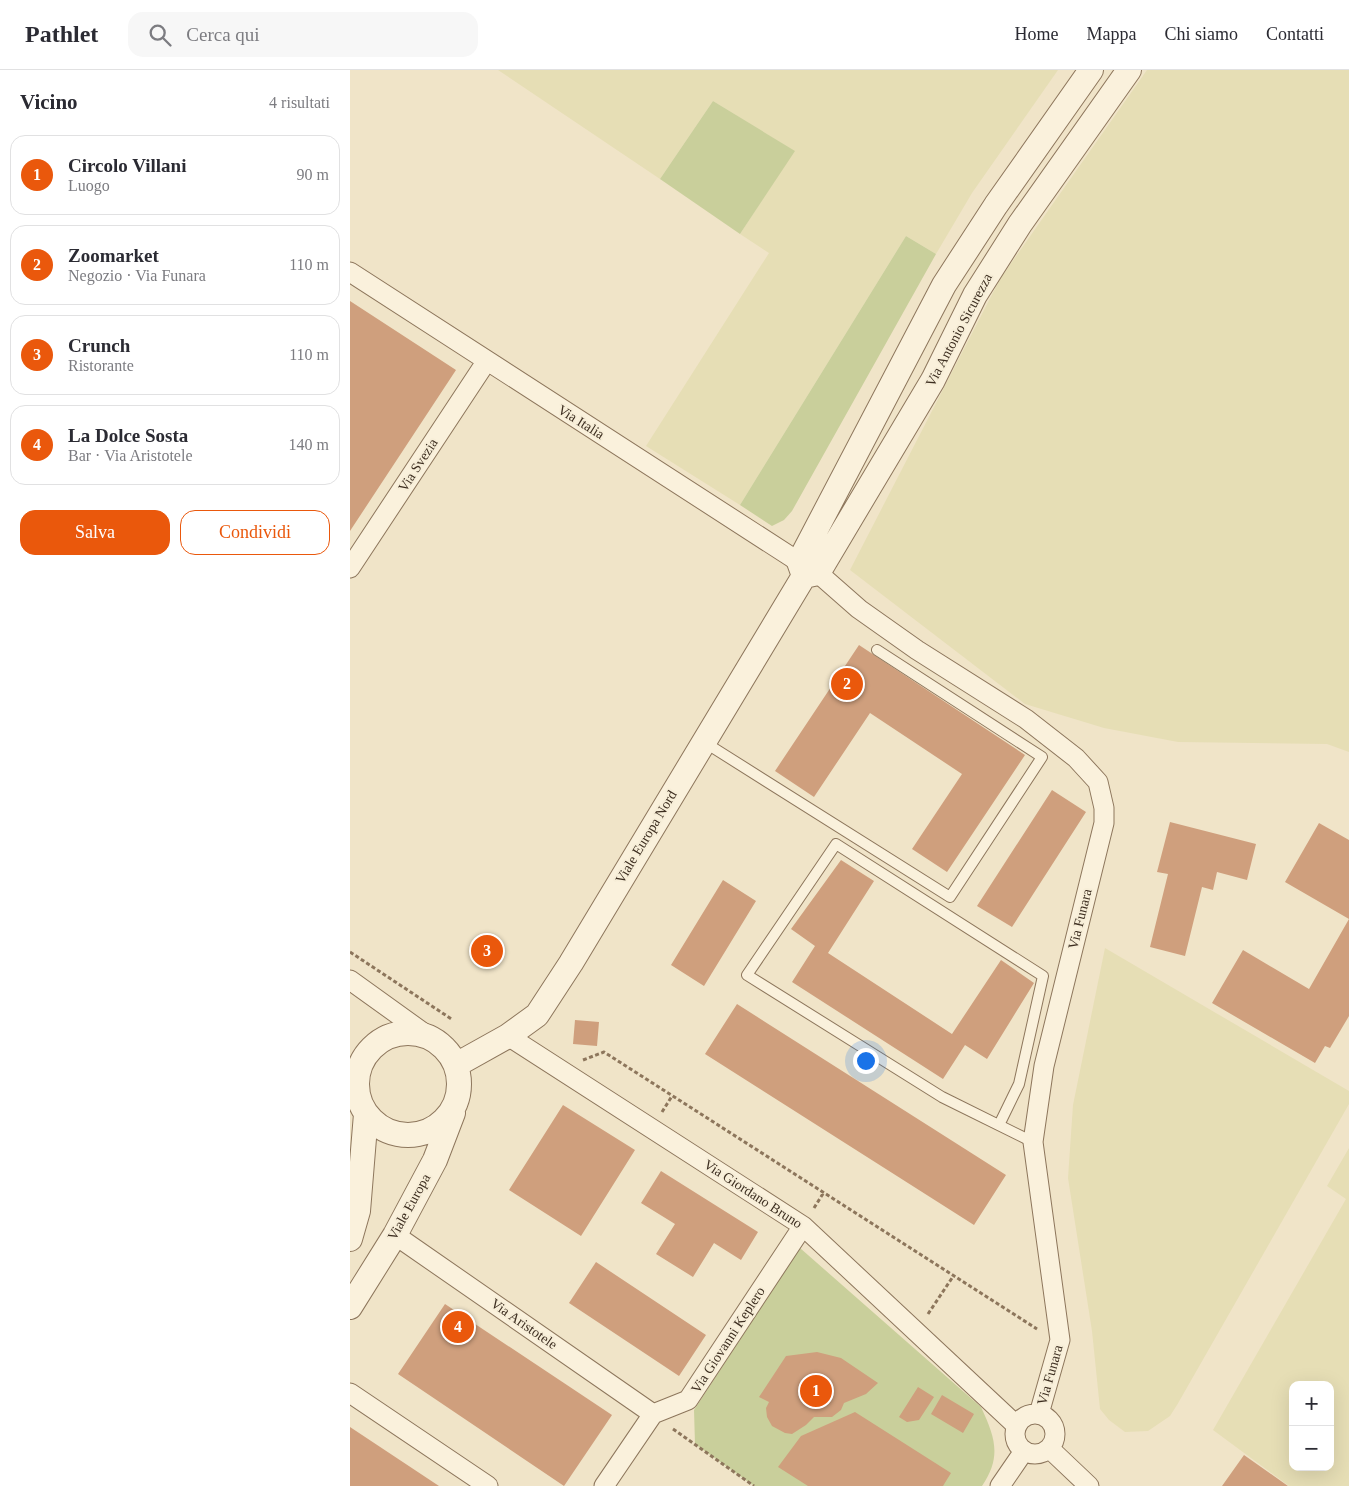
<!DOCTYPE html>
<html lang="it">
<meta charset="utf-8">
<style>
body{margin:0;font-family:"Times New Roman",serif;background:#f7f7f7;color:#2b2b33}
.controls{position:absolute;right:15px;bottom:15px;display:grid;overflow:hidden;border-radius:10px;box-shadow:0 5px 20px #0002}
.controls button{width:45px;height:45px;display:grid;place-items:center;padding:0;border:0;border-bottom:1px solid #e1e1e2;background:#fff;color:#2b2b33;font:25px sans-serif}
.you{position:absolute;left:515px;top:990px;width:18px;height:18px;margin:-12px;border:4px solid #fff;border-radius:50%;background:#1a73e8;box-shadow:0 0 0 8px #1a73e833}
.badge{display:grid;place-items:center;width:32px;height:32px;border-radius:50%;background:#ea580c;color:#fff;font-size:16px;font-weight:700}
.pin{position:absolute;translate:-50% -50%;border:2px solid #fff;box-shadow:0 1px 5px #0006}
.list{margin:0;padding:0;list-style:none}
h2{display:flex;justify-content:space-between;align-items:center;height:65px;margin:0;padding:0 20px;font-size:21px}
h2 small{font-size:16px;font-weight:400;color:#7c7c81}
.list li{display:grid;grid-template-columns:32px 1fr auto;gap:15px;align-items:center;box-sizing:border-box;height:80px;margin:0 10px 10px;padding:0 10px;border:1px solid #e1e1e2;border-radius:15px}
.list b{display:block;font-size:19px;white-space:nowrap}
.list p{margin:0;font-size:16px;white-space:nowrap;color:#7c7c81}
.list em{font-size:16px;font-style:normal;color:#7c7c81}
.actions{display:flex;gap:10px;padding:15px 20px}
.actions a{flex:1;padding:11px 0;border:1px solid #ea580c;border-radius:15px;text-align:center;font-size:18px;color:#ea580c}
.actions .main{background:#ea580c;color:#fff}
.icon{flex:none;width:28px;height:28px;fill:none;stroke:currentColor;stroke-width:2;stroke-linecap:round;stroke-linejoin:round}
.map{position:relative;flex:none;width:999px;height:1416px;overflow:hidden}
header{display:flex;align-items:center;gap:30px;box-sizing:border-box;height:70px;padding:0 25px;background:#fff;border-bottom:1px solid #e1e1e2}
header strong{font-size:24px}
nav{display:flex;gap:28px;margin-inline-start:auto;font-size:18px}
.search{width:350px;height:45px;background:#f7f7f7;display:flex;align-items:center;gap:12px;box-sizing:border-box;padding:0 18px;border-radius:15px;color:#7c7c81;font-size:19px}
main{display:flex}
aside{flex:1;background:#fff}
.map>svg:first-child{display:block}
.farmland{fill:#e6deb5;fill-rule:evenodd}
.green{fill:#c9cf9b}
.building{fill:#cf9f7d}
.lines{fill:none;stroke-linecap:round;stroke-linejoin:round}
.service-casing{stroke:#8d765c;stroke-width:12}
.minor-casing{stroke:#8d765c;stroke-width:21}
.tertiary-casing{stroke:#8d765c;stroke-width:26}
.path{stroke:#8d765c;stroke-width:3;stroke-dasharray:4 2.5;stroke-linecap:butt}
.service{stroke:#faf1dc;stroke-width:10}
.minor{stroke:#faf1dc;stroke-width:19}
.tertiary{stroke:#faf1dc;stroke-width:24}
.labels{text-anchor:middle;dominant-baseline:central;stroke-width:4;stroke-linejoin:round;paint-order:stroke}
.street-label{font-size:14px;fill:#3d2e20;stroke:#f7eed8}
</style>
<header>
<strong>Pathlet</strong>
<div class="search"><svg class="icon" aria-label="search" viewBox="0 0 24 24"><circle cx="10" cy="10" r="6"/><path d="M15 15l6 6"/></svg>Cerca qui</div>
<nav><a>Home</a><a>Mappa</a><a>Chi siamo</a><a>Contatti</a></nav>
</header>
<main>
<aside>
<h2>Vicino<small>4 risultati</small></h2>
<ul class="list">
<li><span class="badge">1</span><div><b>Circolo Villani</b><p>Luogo</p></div><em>90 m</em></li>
<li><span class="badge">2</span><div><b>Zoomarket</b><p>Negozio · Via Funara</p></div><em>110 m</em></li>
<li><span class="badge">3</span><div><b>Crunch</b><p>Ristorante</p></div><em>110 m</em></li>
<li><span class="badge">4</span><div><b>La Dolce Sosta</b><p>Bar · Via Aristotele</p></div><em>140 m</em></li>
</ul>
<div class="actions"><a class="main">Salva</a><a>Condividi</a></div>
</aside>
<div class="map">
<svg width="999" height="1416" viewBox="0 0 999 1416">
<rect width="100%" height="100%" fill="#f0e4c8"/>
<path class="farmland" d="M148,0H708L622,123L586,184L556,166L390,435L296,376L419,183L390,164L444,81L363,31L310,109Z
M797,0H999V682L977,674L828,672L754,658L675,634L500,500L650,209Z
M755,878L999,1021V1034L827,1335L820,1346L798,1361L775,1362L759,1350L750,1339L742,1261L718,1108L723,1035Z
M999,1078V1416H939L863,1360L996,1129L977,1116ZM943,1315H980V1397H943Z"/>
<path class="green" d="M363,31L445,81L390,164L310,109Z
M556,166L586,184L442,441L434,450L422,456L390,435Z
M450,1178L631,1337C645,1367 652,1387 632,1416H404L345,1374L344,1340Z"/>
<path class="building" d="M0,231L106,300L0,461Z
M509,575L675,685L597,802L562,779L612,704L520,643L464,727L425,701Z
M702,720L736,742L662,857L627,836Z
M820,752L906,774L897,810L867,802L863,820L852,817L835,886L800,877L818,804L807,802Z
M969,753L999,770V849L935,812Z
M491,790L524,811L478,883L602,964L651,890L684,913L637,989L615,975L593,1009L442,912L465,876L441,859Z
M373,810L406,831L354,916L321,895Z
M999,849V946L980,978L975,976L965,993L862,933L893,880L959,919Z
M387,934L656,1105L624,1155L355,984Z
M225,950L249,952L247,976L223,974Z
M213,1035L285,1080L231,1166L159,1120Z
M311,1101L408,1162L391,1190L364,1173L343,1207L306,1184L325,1154L291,1133Z
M246,1192L356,1265L329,1306L219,1233Z
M95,1234L262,1345L214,1416L48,1304Z
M467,1282L491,1288L528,1313L516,1324L494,1333L491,1340L482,1347H464L456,1355L442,1364L435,1363L422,1356L417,1347L416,1338L419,1332L409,1327L436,1286Z
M568,1317L584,1327L569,1350L557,1352L549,1347Z
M592,1325L624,1344L613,1363L581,1344Z
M505,1342L601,1403L593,1416H458L428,1397L451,1366Z
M0,1357L89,1416H0Z
M894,1385L938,1416H872Z"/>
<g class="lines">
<defs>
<path id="service" d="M354,672L600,827L692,687L527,580
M649,1055L669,1014L693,906L486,774L397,905L592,1027L683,1072"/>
<path id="minor" d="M0,202L449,492
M0,498L136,292
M468,503L509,539L567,580L676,649L726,688L748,712L754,738V753L694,996L683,1072L710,1270L689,1344
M0,910L82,969
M158,966L453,1156L667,1356
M0,1014L8,1027
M45,1165L303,1344
M0,1323L138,1416
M665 1364a20 20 0 1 1 40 0a20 20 0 1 1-40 0Z
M700,1379L739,1416
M254,1416L303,1344L338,1330L453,1156
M650,1416L674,1381"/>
<path id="tertiary" d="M454,506L468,503L583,310L625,225L670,154L779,0
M454,506L449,492L594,215L646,135L741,0
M7 1014a51 51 0 1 1 102 0a51 51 0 1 1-102 0Z
M106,995L158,966L187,945L221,893L454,506
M0,1169L8,1141L16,1044
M0,1237L45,1165L85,1090L103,1043"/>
</defs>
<use href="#service" class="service-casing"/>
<use href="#minor" class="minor-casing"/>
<use href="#tertiary" class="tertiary-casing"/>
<path class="path" d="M0,882L103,950
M233,990L254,982L687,1259
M312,1042L322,1026
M464,1138L474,1122
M578,1244L604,1205
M323,1359L404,1416"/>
<use href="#service" class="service"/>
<use href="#minor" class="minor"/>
<use href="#tertiary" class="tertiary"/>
</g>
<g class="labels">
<g class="street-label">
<text transform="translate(609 260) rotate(-62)">Via Antonio Sicurezza</text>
<text transform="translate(231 352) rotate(32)">Via Italia</text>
<text transform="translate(68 395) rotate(-57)">Via Svezia</text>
<text transform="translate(296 767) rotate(-59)">Viale Europa Nord</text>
<text transform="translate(730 849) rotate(-76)">Via Funara</text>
<text transform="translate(403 1124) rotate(33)">Via Giordano Bruno</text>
<text transform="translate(59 1137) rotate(-61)">Viale Europa</text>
<text transform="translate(174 1254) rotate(35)">Via Aristotele</text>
<text transform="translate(378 1270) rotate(-57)">Via Giovanni Keplero</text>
<text transform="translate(700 1305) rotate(-74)">Via Funara</text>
</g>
</g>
</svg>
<div class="controls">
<button>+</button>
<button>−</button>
</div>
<div class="you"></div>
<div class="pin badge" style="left:466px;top:1321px">1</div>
<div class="pin badge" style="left:497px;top:614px">2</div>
<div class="pin badge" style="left:137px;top:881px">3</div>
<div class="pin badge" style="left:108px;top:1257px">4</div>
</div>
</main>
